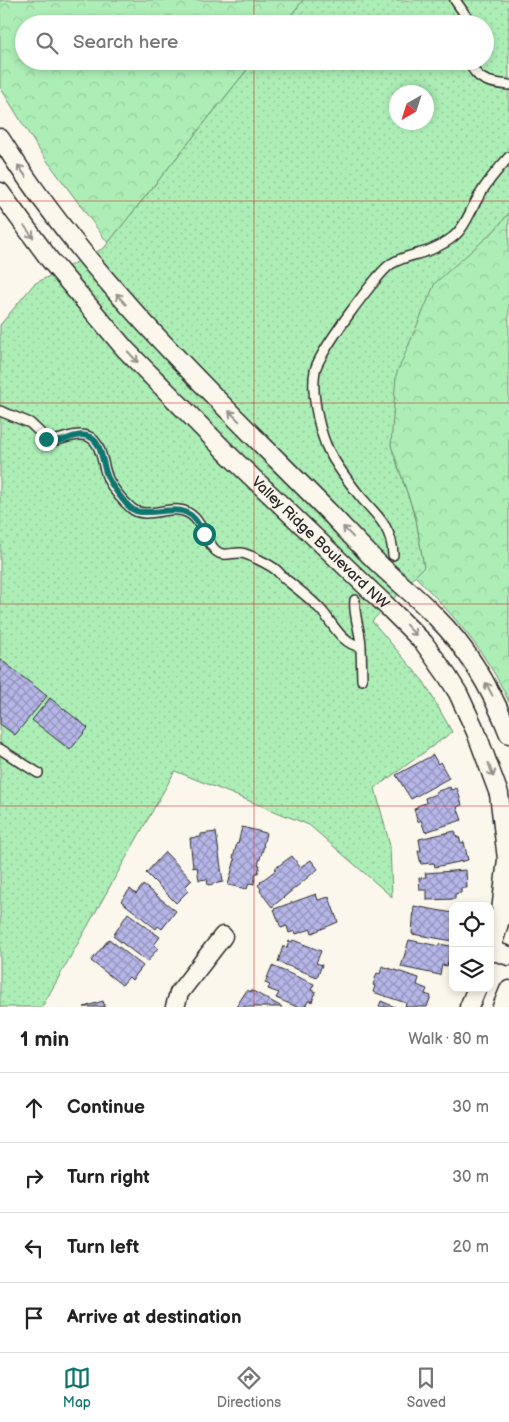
<!DOCTYPE html>
<meta charset="utf-8">
<style>
body{margin:0;font-family:"Balsamiq Sans",sans-serif;background:#f6f6f6;color:#222}
.controls{position:absolute;right:15px;bottom:15px;display:grid;overflow:hidden;border-radius:10px;box-shadow:0 2px 8px #0003}
.controls button{width:45px;height:45px;display:grid;place-items:center;padding:0;border:0;border-bottom:1px solid #e0e0e0;background:#fff;color:#222;font:25px sans-serif}
.compass{position:absolute;left:389px;top:85px;width:45px;height:45px;border-radius:50%;background:#fff;box-shadow:0 2px 8px #0003;rotate:219deg}
.stop{position:absolute;width:15px;height:15px;margin:-11px;border:4px solid #0f766e;border-radius:50%;background:#fff}
.stop.end{background:#0f766e;border-color:#fff;box-shadow:0 1px 5px #0008}
.list{margin:0;padding:0;list-style:none}
h2{display:flex;justify-content:space-between;align-items:center;height:65px;margin:0;padding:0 20px;font-size:21px}
h2 small{font-size:16px;font-weight:400;color:#767676}
.list li{display:grid;grid-template-columns:32px 1fr auto;gap:15px;align-items:center;box-sizing:border-box;height:70px;padding:0 20px;border-top:1px solid #e0e0e0}
.list b{display:block;font-size:19px;white-space:nowrap}
.list em{font-size:16px;font-style:normal;color:#767676}
.icon{flex:none;width:28px;height:28px;fill:none;stroke:currentColor;stroke-width:2;stroke-linecap:round;stroke-linejoin:round}
.map{position:relative;flex:none;width:509px;height:1007px;overflow:hidden}
.search{position:absolute;background:#fff;box-shadow:0 2px 8px #0003;left:15px;right:15px;top:15px;height:55px;display:flex;align-items:center;gap:12px;box-sizing:border-box;padding:0 18px;border-radius:28px;color:#767676;font-size:19px}
.sheet{height:345px;background:#fff}
nav{display:flex;justify-content:space-around;align-items:center;box-sizing:border-box;height:70px;border-top:1px solid #e0e0e0;background:#fff;font-size:14px;color:#767676}
nav a{display:grid;justify-items:center;gap:2px}
nav .on{color:#0f766e}
.map>svg:first-child{display:block}
.grass{fill:url(#grass-dots);stroke:#6c8c70;fill-rule:evenodd}
.forest{fill:url(#forest-crowns);stroke:#6c8c70}
.building{fill:url(#building-cross-hatch);stroke:#2b2b2b}
.lines{fill:none;stroke-linecap:round;stroke-linejoin:round}
.service-casing{stroke:#2b2b2b;stroke-width:12}
.minor-casing{stroke:#2b2b2b;stroke-width:21}
.service{stroke:#fbf7ec;stroke-width:9}
.minor{stroke:#fbf7ec;stroke-width:18}
.oneway{stroke:#93918c}
.route{stroke:#0f766e;stroke-width:6}
.grid{fill:none;stroke:#d62828;stroke-width:1;stroke-opacity:0.55}
.labels{text-anchor:middle;dominant-baseline:central;stroke-width:4;stroke-linejoin:round;paint-order:stroke}
.street-label{font-size:15px;fill:#2b2b2b;stroke:#fbf7ec}
</style>
<div class="map">
<svg width="509" height="1007" viewBox="0 0 509 1007">
<defs>
<pattern id="grass-dots" width="8" height="8" patternUnits="userSpaceOnUse" patternTransform="scale(1.25)"><rect width="8" height="8" fill="#adeeb6"/><path d="M2 2h.1M6 6h.1" fill="none" stroke="#95cc9d" stroke-width="1.8" stroke-linecap="round"/></pattern>
<pattern id="forest-crowns" width="20" height="18" patternUnits="userSpaceOnUse" patternTransform="scale(1.25)"><rect width="20" height="18" fill="#adeeb6"/><path d="M2 6a3 3 0 1 1 6 0M12 15a3 3 0 1 1 6 0" fill="none" stroke="#95cc9d"/></pattern>
<pattern id="building-cross-hatch" width="8" height="8" patternUnits="userSpaceOnUse" patternTransform="scale(1.25)"><rect width="8" height="8" fill="#b6b6e8"/><path d="M0 0l8 8M0 8l8-8" fill="none" stroke="#9494bc"/></pattern>
</defs>
<rect width="100%" height="100%" fill="#fbf7ec"/>
<filter id="ink" filterUnits="userSpaceOnUse"><feTurbulence type="fractalNoise" baseFrequency=".02" numOctaves="2"/><feDisplacementMap in="SourceGraphic" scale="10" xChannelSelector="R" yChannelSelector="G"/><feConvolveMatrix kernelMatrix="1 2 1 2 8 2 1 2 1" color-interpolation-filters="sRGB"/></filter>
<g filter="url(#ink)">
<path class="grass" d="M303,0H509V213L495,230L391,445L416,519L424,567L372,621L424,682L452,732L375,788L390,846L392,897L309,825L175,771L42,1007H0V325L34,284L104,248L254,61H485V24H284ZM396,92H426V122H396Z"/>
<path class="forest" d="M0,0H303L284,24H24V61H254L108,243L37,147L0,87Z
M509,213V702C487,652 452,614 415,576L424,567L416,519L391,445L396,375L435,283L495,230Z"/>
<path class="building" d="M485,49L491,52L484,64L480,61H485Z
M0,659L47,696L15,735L0,724Z
M50,698L88,728L70,750L32,720Z
M433,755L438,764L440,762L449,778L411,799L396,775Z
M450,787L451,790L457,788L462,805L457,807L462,820L425,832L421,820L418,822L414,809L417,808V806L426,803L425,798L436,794L435,792Z
M242,827L266,833L263,846H264L258,865H260L258,873H256L254,884L249,883L247,889L228,885L235,859L233,858L237,843L238,844Z
M455,831L457,837H459L461,843L464,842L468,860L435,867L434,863L421,864L418,851H421L419,839Z
M216,832L223,882L208,885L207,879L199,880L197,867L193,868L190,838L201,837V834Z
M165,852L192,880L185,887L189,890L176,903L146,873Z
M292,856L300,867L311,860L318,869L272,907L260,891L261,889L258,885L261,883L260,882L276,870L274,869Z
M466,870L467,888H461V893L455,894V899L427,900V890H420L419,878L426,877L425,873Z
M143,885L176,911L162,929L158,926L156,929L121,901L130,889L136,894Z
M316,894L318,900L329,897L338,922L312,933L311,929L296,934L295,931L289,933L287,926L281,928L274,909Z
M414,906L453,913V941L412,934Z
M128,913L160,937L154,945L158,948L147,962L113,936Z
M109,939L143,966L132,980L129,977L122,985L91,961Z
M293,940L321,951L316,963L322,965L317,977L278,962L283,946L287,948L289,941L292,942Z
M409,940L439,946V944L451,946L447,966L442,965L440,975L401,967Z
M272,966L314,984L311,990L316,992L312,1002L308,1001L305,1007H297L276,998L279,993L268,989L270,985L265,983Z
M382,966L419,978L417,985L427,989L425,994L431,996L427,1007H405L406,1003L373,992L375,986L373,985L377,973L380,974Z
M247,990L251,992V990L282,1007H236Z
M103,1001L105,1007H84Z
M381,1001L395,1007H379Z"/>
<g class="lines">
<defs>
<path id="service" d="M455,0L466,16L467,24
M469,61C476,81 490,83 509,85
M0,411L30,423L49,441C60,441 71,434 82,435C104,436 101,467 109,481C114,490 123,501 131,508C143,519 164,508 179,510C200,512 203,537 215,550C223,558 232,552 241,553C249,554 268,564 275,569C280,573 284,579 289,582C300,591 311,599 321,610C333,623 341,644 361,647C361,631 353,616 355,600
M393,555C392,526 376,515 359,495C348,481 333,461 326,445C318,425 311,391 315,371C317,355 377,273 391,264C403,256 417,255 430,250C437,247 447,242 453,237C465,228 471,209 479,196C487,182 498,169 509,157
M361,647L362,680
M0,749L38,773"/>
<g id="minor">
<path d="M0,138C87,276 206,388 320,503C341,524 360,546 381,566C399,583 419,599 436,617C469,650 492,690 509,734"/>
<path id="s1" d="M0,192L50,260L125,349L232,458L391,610L424,643L448,677L458,693L476,732L499,794L507,859L500,920L490,953"/>
<path d="M491,950L509,956"/>
<path d="M175,1007L179,993L223,936"/>
<path d="M469,1007L477,988"/>
<path d="M502,1007L509,990"/>
</g>
</defs>
<use href="#service" class="service-casing"/>
<use href="#minor" class="minor-casing"/>
<use href="#service" class="service"/>
<use href="#minor" class="minor"/>
</g>
<defs><path id="oneway-shaft" d="M-6 0H5M1.5-3L5.5 0L1.5 3" fill="none" stroke-width="1.6" stroke-linecap="round" stroke-linejoin="round" transform="scale(1.25)"/></defs>
<g class="oneway">
<use href="#oneway-shaft" transform="translate(22 171) rotate(-125)"/>
<use href="#oneway-shaft" transform="translate(29 232) rotate(53)"/>
<use href="#oneway-shaft" transform="translate(121 299) rotate(-131)"/>
<use href="#oneway-shaft" transform="translate(133 357) rotate(47)"/>
<use href="#oneway-shaft" transform="translate(234 416) rotate(-135)"/>
<use href="#oneway-shaft" transform="translate(348 532) rotate(-134)"/>
<use href="#oneway-shaft" transform="translate(411 630) rotate(46)"/>
<use href="#oneway-shaft" transform="translate(489 689) rotate(-118)"/>
<use href="#oneway-shaft" transform="translate(491 770) rotate(70)"/>
</g>
</g>
<g class="lines" filter="url(#ink)">
<path class="route" d="M46,439C59,448 75,430 90,437C103,443 102,466 108,478C112,486 125,504 132,509C138,513 143,512 150,512C180,510 190,505 204,534"/>
</g>
<path class="grid" d="M254,0V24M254,61V1007M0,201H509M0,403H509M0,604H509M0,806H509"/>
<g class="labels">
<g class="street-label">
<text stroke="none"><textPath href="#s1" startOffset="476">Valley Ridge Boulevard NW</textPath></text>
</g>
</g>
</svg>
<div class="controls">
<button><svg class="icon" aria-label="locate" viewBox="0 0 24 24"><circle cx="12" cy="12" r="6"/><path d="M12 2v4M12 18v4M2 12h4M18 12h4"/></svg></button>
<button><svg class="icon" aria-label="layers" viewBox="0 0 24 24"><path d="M12 4l9 5-9 5-9-5zM3 14l9 5 9-5"/></svg></button>
</div>
<svg class="compass" viewBox="-18 -18 36 36"><path d="M0-13l5 13h-10z" fill="#e53935"/><path d="M0 13l5-13h-10z" fill="#767676"/></svg>
<div class="stop" style="left:204px;top:534px"></div>
<div class="stop end" style="left:46px;top:439px"></div>
<div class="search"><svg class="icon" aria-label="search" viewBox="0 0 24 24"><circle cx="10" cy="10" r="6"/><path d="M15 15l6 6"/></svg>Search here</div>
</div>
<section class="sheet">
<h2>1 min<small>Walk · 80 m</small></h2>
<ul class="list">
<li><svg class="icon" aria-label="ahead" viewBox="0 0 24 24"><path d="M12 20V5M6 11l6-6 6 6"/></svg><div><b>Continue</b></div><em>30 m</em></li>
<li><svg class="icon" aria-label="right" viewBox="0 0 24 24"><path d="M7 20v-9h11M14 6l5 5-5 5"/></svg><div><b>Turn right</b></div><em>30 m</em></li>
<li><svg class="icon" aria-label="left" viewBox="0 0 24 24"><path d="M17 20v-9H6M10 6l-5 5 5 5"/></svg><div><b>Turn left</b></div><em>20 m</em></li>
<li><svg class="icon" aria-label="arrive" viewBox="0 0 24 24"><path d="M6 21V4h12l-3 4 3 4H6"/></svg><div><b>Arrive at destination</b></div></li>
</ul>
</section>
<nav>
<a class="on"><svg class="icon" aria-label="map" viewBox="0 0 24 24"><path d="M3 6l6-2 6 2 6-2v14l-6 2-6-2-6 2zM9 4v14M15 6v14"/></svg>Map</a>
<a><svg class="icon" aria-label="directions" viewBox="0 0 24 24"><path d="M12 3l9 9-9 9-9-9zM9 14v-3h6M13 9l2 2-2 2"/></svg>Directions</a>
<a><svg class="icon" aria-label="saved" viewBox="0 0 24 24"><path d="M7 4h10v16l-5-4-5 4z"/></svg>Saved</a>
</nav>
